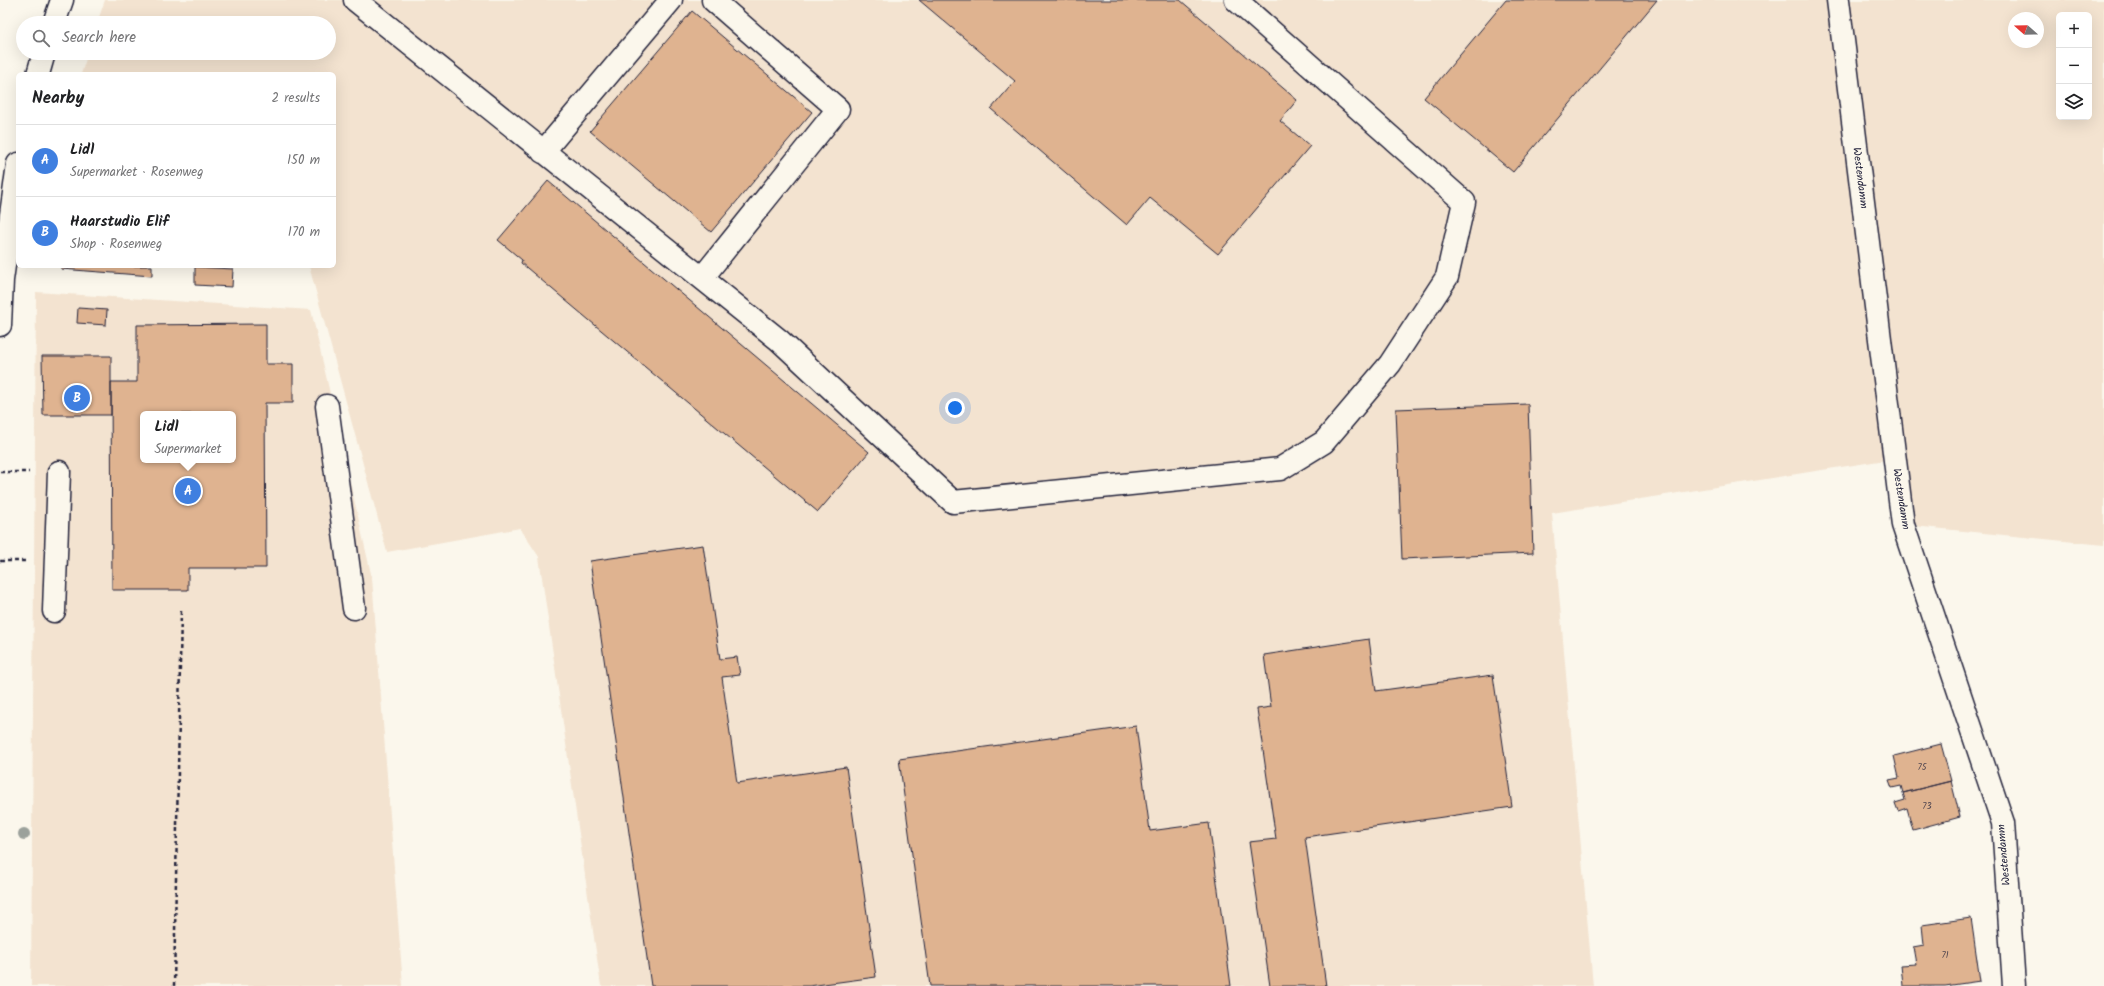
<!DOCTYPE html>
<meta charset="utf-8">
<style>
body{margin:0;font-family:Kalam,sans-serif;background:#f2f2f2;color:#202124}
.controls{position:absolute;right:12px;top:12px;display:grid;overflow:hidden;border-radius:6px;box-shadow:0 4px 16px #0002}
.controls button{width:36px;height:36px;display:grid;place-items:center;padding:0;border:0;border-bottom:1px solid #e0e0e0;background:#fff;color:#202124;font:20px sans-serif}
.compass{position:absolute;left:2008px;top:12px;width:36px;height:36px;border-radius:50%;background:#fff;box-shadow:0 4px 16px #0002;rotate:290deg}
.you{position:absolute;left:955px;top:408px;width:14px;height:14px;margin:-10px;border:3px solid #fff;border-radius:50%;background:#1a73e8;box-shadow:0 0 0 6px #1a73e833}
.badge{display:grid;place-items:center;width:26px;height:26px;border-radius:50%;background:#c8321e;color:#fff;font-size:13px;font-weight:700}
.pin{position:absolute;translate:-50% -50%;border:2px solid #fff;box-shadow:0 1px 4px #0006}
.popup{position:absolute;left:140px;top:411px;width:96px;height:52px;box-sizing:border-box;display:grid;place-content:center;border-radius:6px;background:#fff;filter:drop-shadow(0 1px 3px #0005);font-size:13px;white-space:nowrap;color:#757577}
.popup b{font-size:15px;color:#202124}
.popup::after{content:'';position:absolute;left:50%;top:100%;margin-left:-8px;border:8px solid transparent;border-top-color:#fff}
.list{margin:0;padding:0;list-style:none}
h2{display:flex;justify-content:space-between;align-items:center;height:52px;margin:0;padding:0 16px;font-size:17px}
h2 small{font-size:13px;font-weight:400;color:#757577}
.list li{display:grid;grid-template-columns:26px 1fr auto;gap:12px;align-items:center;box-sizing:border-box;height:72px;padding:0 16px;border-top:1px solid #e0e0e0}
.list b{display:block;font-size:15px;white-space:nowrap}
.list p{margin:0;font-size:13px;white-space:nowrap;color:#757577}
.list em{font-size:13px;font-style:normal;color:#757577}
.icon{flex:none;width:22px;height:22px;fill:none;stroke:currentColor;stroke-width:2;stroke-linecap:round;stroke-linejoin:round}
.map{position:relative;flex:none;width:2104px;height:986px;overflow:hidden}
.search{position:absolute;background:#fff;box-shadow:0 4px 16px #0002;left:16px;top:16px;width:320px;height:44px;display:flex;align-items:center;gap:10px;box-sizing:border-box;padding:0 14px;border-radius:22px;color:#757577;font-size:15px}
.panel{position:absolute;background:#fff;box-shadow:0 4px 16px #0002;left:16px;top:72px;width:320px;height:196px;border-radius:6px}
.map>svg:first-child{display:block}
.built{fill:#f3e3d0;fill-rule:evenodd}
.building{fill:#dfb390;stroke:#22223b;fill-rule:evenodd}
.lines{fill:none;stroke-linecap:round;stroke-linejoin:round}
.minor-casing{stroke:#22223b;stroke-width:25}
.path{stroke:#22223b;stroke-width:2.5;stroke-dasharray:4 3;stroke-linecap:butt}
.minor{stroke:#fbf7ec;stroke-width:22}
.tree{fill:#9ba19b}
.labels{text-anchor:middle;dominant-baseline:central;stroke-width:3;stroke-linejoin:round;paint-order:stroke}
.number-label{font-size:9px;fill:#514650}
.street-label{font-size:11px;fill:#22223b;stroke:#fbf7ec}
</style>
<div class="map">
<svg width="2104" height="986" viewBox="0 0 2104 986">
<rect width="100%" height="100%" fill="#fbf7ec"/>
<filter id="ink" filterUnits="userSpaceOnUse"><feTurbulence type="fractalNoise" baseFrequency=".025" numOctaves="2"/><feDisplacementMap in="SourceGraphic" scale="8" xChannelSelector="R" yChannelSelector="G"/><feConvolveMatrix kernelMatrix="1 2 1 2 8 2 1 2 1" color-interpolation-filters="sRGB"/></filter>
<g filter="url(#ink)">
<path class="built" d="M105,0H2104V545L1903,525L1898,458L1552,513L1593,986H601L539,557L520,528L387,552L309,266H334V74H81L88,53H329V23H97ZM2059,15H2089V117H2059ZM2014,18H2038V42H2014Z
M36,292L311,310L372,578L403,986H31ZM143,414H233V460H143Z"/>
<path class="building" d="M919,0H1180L1297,100L1280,121L1310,146L1218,254L1150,198L1127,225L991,109L1015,81Z
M1506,0H1657L1513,172L1424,98Z
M692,11L812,112L711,232L590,131Z
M548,181L869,452L818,512L521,263L522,260L498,240Z
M61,266H152V276L61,269Z
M195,267L233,269L232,287L195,285Z
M78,308L107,310L106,325L77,323Z
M266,324V364H293V403H265L266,568H188V590H112L111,382H137V325ZM143,414H233V460H143Z
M42,356H111V415H43Z
M1528,404L1533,553L1402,559L1396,409Z
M703,545L720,659L737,657L740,675L722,677L737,783L846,767L876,977L809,986H651L590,561Z
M1369,639L1376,691L1493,675L1512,807L1305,837L1326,986H1270L1249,842L1276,839L1257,709L1271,707L1264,655Z
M1136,726L1150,831L1209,823L1231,986H930L899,759Z
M1941,744L1951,781L1903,793L1901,786L1892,788L1889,780L1899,778L1894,756Z
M1951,781L1960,817L1913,830L1907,808L1898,811L1895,803L1905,800L1903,793Z
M1971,918L1980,981L1945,986H1903L1901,965L1916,964L1913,947L1924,945L1922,925Z"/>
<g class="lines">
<defs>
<path id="minor" d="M355,0L779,340L953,502L1280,469L1324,442L1390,364L1447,277L1464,202L1236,0
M1838,0L1903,525L2003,823L2014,986
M54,23L62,0
M38,74L44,53
M543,152L671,0
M702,278L838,109L713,0
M0,325L2,280L18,164
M327,406L354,608
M54,611L59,472"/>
</defs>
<use href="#minor" class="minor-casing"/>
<path class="path" d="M0,472H29
M0,561H27
M174,986L181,610"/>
<use href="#minor" class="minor"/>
</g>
<circle class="tree" cx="24" cy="834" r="6"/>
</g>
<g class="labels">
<g class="number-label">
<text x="1922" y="767">75</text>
<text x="1927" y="806">73</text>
<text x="1945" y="955">71</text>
</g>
<g class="street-label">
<text transform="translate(1860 178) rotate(83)">Westendamm</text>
<text transform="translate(1901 499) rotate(81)">Westendamm</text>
<text transform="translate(2004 855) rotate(-95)">Westendamm</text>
</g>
</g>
</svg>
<div class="controls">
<button>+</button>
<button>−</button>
<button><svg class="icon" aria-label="layers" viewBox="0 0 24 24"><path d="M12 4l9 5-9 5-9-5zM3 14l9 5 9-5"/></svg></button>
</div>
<svg class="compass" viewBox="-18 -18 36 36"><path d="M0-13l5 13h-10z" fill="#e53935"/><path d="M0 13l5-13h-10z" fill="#757577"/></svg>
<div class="you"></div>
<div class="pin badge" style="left:188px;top:491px;background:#3f7fe0">A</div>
<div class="popup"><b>Lidl</b>Supermarket</div>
<div class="pin badge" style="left:77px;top:398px;background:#3f7fe0">B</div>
<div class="search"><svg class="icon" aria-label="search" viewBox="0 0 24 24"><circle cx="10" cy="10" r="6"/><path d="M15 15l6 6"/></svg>Search here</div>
<section class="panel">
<h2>Nearby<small>2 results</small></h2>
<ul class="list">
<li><span class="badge" style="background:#3f7fe0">A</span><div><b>Lidl</b><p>Supermarket · Rosenweg</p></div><em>150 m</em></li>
<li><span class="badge" style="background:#3f7fe0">B</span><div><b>Haarstudio Elif</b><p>Shop · Rosenweg</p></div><em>170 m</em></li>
</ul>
</section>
</div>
